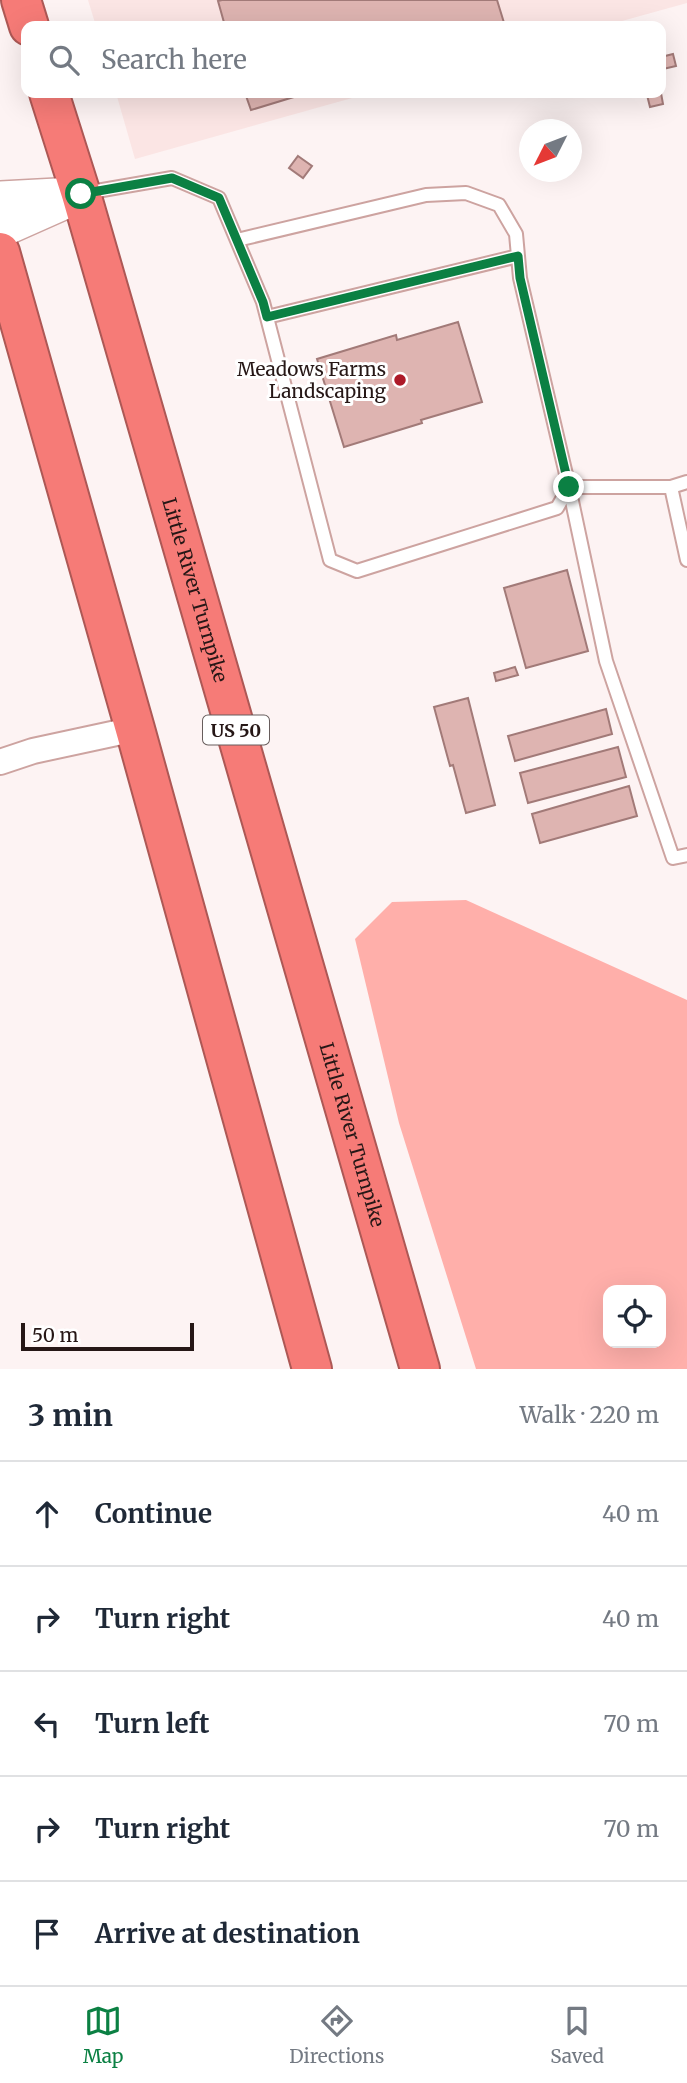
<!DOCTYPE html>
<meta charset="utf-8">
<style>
body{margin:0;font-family:Merriweather,serif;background:#f6f6f7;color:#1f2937}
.controls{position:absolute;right:21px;bottom:21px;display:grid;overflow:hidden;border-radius:14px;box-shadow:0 7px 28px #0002}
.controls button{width:63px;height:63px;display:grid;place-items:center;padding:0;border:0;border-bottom:2px solid #e0e1e3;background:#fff;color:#1f2937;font:35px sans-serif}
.compass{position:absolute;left:519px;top:119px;width:63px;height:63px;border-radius:50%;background:#fff;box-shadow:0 7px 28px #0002;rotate:228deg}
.scale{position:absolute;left:21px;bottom:18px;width:173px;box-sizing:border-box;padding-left:7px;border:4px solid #261716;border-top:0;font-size:19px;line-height:24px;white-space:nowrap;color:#261716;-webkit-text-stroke:5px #fff;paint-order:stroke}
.stop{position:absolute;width:21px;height:21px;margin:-16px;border:5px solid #0b8043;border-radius:50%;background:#fff}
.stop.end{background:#0b8043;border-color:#fff;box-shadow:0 2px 7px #0008}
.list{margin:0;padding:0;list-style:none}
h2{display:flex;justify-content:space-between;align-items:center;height:91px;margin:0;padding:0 28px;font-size:30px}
h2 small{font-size:23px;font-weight:400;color:#747a83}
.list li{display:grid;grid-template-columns:46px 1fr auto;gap:21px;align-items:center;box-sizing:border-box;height:105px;padding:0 28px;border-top:2px solid #e0e1e3}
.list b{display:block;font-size:26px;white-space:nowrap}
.list em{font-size:23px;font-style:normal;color:#747a83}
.icon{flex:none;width:38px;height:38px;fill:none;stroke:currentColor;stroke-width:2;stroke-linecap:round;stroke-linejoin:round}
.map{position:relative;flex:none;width:687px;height:1369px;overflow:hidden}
.search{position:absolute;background:#fff;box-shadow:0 7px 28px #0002;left:21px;right:21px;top:21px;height:77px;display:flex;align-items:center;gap:18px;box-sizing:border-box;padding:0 24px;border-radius:14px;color:#747a83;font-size:26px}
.sheet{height:616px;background:#fff}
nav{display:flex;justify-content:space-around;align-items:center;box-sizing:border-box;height:98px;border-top:2px solid #e0e1e3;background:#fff;font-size:19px;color:#747a83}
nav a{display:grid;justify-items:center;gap:4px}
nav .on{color:#0b8043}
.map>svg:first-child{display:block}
.built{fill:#fbe5e4}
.green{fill:#ffafaa;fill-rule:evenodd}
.building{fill:#deb4b1;stroke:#a27a78;stroke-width:2}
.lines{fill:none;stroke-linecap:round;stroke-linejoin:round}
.lane-casing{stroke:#cda3a0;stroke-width:16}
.street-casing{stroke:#cda3a0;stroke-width:28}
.secondary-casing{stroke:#cda3a0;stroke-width:38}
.highway-casing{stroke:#ad5855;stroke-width:42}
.lane{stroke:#fff;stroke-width:12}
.street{stroke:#fff;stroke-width:24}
.secondary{stroke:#fff;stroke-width:35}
.highway{stroke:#f67b77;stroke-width:38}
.route{stroke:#0b8043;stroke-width:9}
.poi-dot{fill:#ad1928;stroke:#fff;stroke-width:2.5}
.labels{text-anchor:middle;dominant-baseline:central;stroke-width:6;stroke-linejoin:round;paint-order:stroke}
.shield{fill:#fff;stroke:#675d5c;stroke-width:2}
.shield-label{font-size:18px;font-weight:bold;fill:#261716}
.poi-label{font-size:19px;fill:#261716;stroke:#fff;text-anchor:end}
.street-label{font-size:19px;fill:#261716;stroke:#fff}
</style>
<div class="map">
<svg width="687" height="1369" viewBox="0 0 687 1369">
<rect width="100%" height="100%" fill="#fdf3f3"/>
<path class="built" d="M88,0H687V3L604,26H96Z
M116,93H370L135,159Z"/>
<path class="green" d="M466,900L687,1000V1369H476L399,1123L355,939L392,902ZM608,1290H661V1343H608Z"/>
<path class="building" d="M222,0H497L505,26H225L218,1Z
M673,54L676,66L663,69L661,57Z
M245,93H307L251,110Z
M655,93H661L663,104L650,107L647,95Z
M298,156L312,166L303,178L289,168Z
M458,322L482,402L421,420L422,423L344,447L317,359L396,335L397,340Z
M567,570L588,651L526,668L504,588Z
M515,667L518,675L496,681L494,673Z
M468,698L495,805L466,813L453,765L450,766L434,707Z
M606,709L612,734L515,761L508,736Z
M618,747L626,777L528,803L520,773Z
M629,786L637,816L540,843L532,814Z"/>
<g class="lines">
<defs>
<path id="lane" d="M85,193L172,178L219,198L263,302L330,560L357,571L557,508L569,487L520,278L516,234L499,205L466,193L426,195L237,240
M267,317L518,256
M687,482L671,487H569L606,661L673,858L687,855
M671,487L687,560"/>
<path id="street" d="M0,762L33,751L135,729"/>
<path id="secondary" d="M0,199L57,196
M0,230L81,194"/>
<g id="highway">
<path d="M21,0L29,26"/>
<path id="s1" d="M49,93L81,194L420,1369"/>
<path d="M0,252L135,729L312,1369"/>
</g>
</defs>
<use href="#lane" class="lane-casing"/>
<use href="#street" class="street-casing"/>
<use href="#secondary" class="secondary-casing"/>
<use href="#highway" class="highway-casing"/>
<use href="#lane" class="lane"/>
<use href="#street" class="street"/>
<use href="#secondary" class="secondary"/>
<use href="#highway" class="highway"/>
</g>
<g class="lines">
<path class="route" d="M81,194L172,178L219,198L263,302L267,317L518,256L520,278L569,487"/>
</g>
<circle class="poi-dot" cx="400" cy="380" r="7"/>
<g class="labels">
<rect class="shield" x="203" y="715.5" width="66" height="29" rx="5"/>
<g class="shield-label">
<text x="236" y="730">US 50</text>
</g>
<g class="poi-label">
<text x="386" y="369">Meadows Farms<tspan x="386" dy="22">Landscaping</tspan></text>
</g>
<g class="street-label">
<text stroke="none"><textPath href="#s1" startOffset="518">Little River Turnpike</textPath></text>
<text stroke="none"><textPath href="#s1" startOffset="1085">Little River Turnpike</textPath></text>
</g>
</g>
</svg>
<div class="controls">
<button><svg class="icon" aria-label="locate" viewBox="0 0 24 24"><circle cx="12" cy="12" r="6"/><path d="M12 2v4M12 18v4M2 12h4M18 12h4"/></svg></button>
</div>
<svg class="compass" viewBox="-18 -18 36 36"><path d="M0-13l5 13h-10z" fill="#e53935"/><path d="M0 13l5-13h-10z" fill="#747a83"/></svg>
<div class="scale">50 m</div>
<div class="stop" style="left:81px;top:194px"></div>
<div class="stop end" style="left:569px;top:487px"></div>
<div class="search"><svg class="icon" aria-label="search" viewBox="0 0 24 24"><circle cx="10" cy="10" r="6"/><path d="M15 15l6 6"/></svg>Search here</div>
</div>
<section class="sheet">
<h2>3 min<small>Walk · 220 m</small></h2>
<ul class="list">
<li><svg class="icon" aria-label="ahead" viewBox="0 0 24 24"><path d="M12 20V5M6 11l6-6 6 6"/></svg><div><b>Continue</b></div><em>40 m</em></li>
<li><svg class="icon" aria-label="right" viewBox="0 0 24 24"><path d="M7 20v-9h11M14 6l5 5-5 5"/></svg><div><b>Turn right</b></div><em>40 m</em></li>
<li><svg class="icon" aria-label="left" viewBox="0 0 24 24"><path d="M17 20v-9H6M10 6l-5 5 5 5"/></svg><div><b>Turn left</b></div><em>70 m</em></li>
<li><svg class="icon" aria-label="right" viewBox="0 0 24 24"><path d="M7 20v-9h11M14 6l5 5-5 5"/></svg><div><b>Turn right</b></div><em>70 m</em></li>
<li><svg class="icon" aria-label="arrive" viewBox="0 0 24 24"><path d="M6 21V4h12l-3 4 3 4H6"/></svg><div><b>Arrive at destination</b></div></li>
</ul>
</section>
<nav>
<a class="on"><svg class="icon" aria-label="map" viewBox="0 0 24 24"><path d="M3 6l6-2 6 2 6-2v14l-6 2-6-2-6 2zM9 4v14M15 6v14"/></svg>Map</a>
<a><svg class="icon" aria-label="directions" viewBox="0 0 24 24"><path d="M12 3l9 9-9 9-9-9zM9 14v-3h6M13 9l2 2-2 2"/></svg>Directions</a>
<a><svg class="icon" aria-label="saved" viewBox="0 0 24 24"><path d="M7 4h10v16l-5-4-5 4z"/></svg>Saved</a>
</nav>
